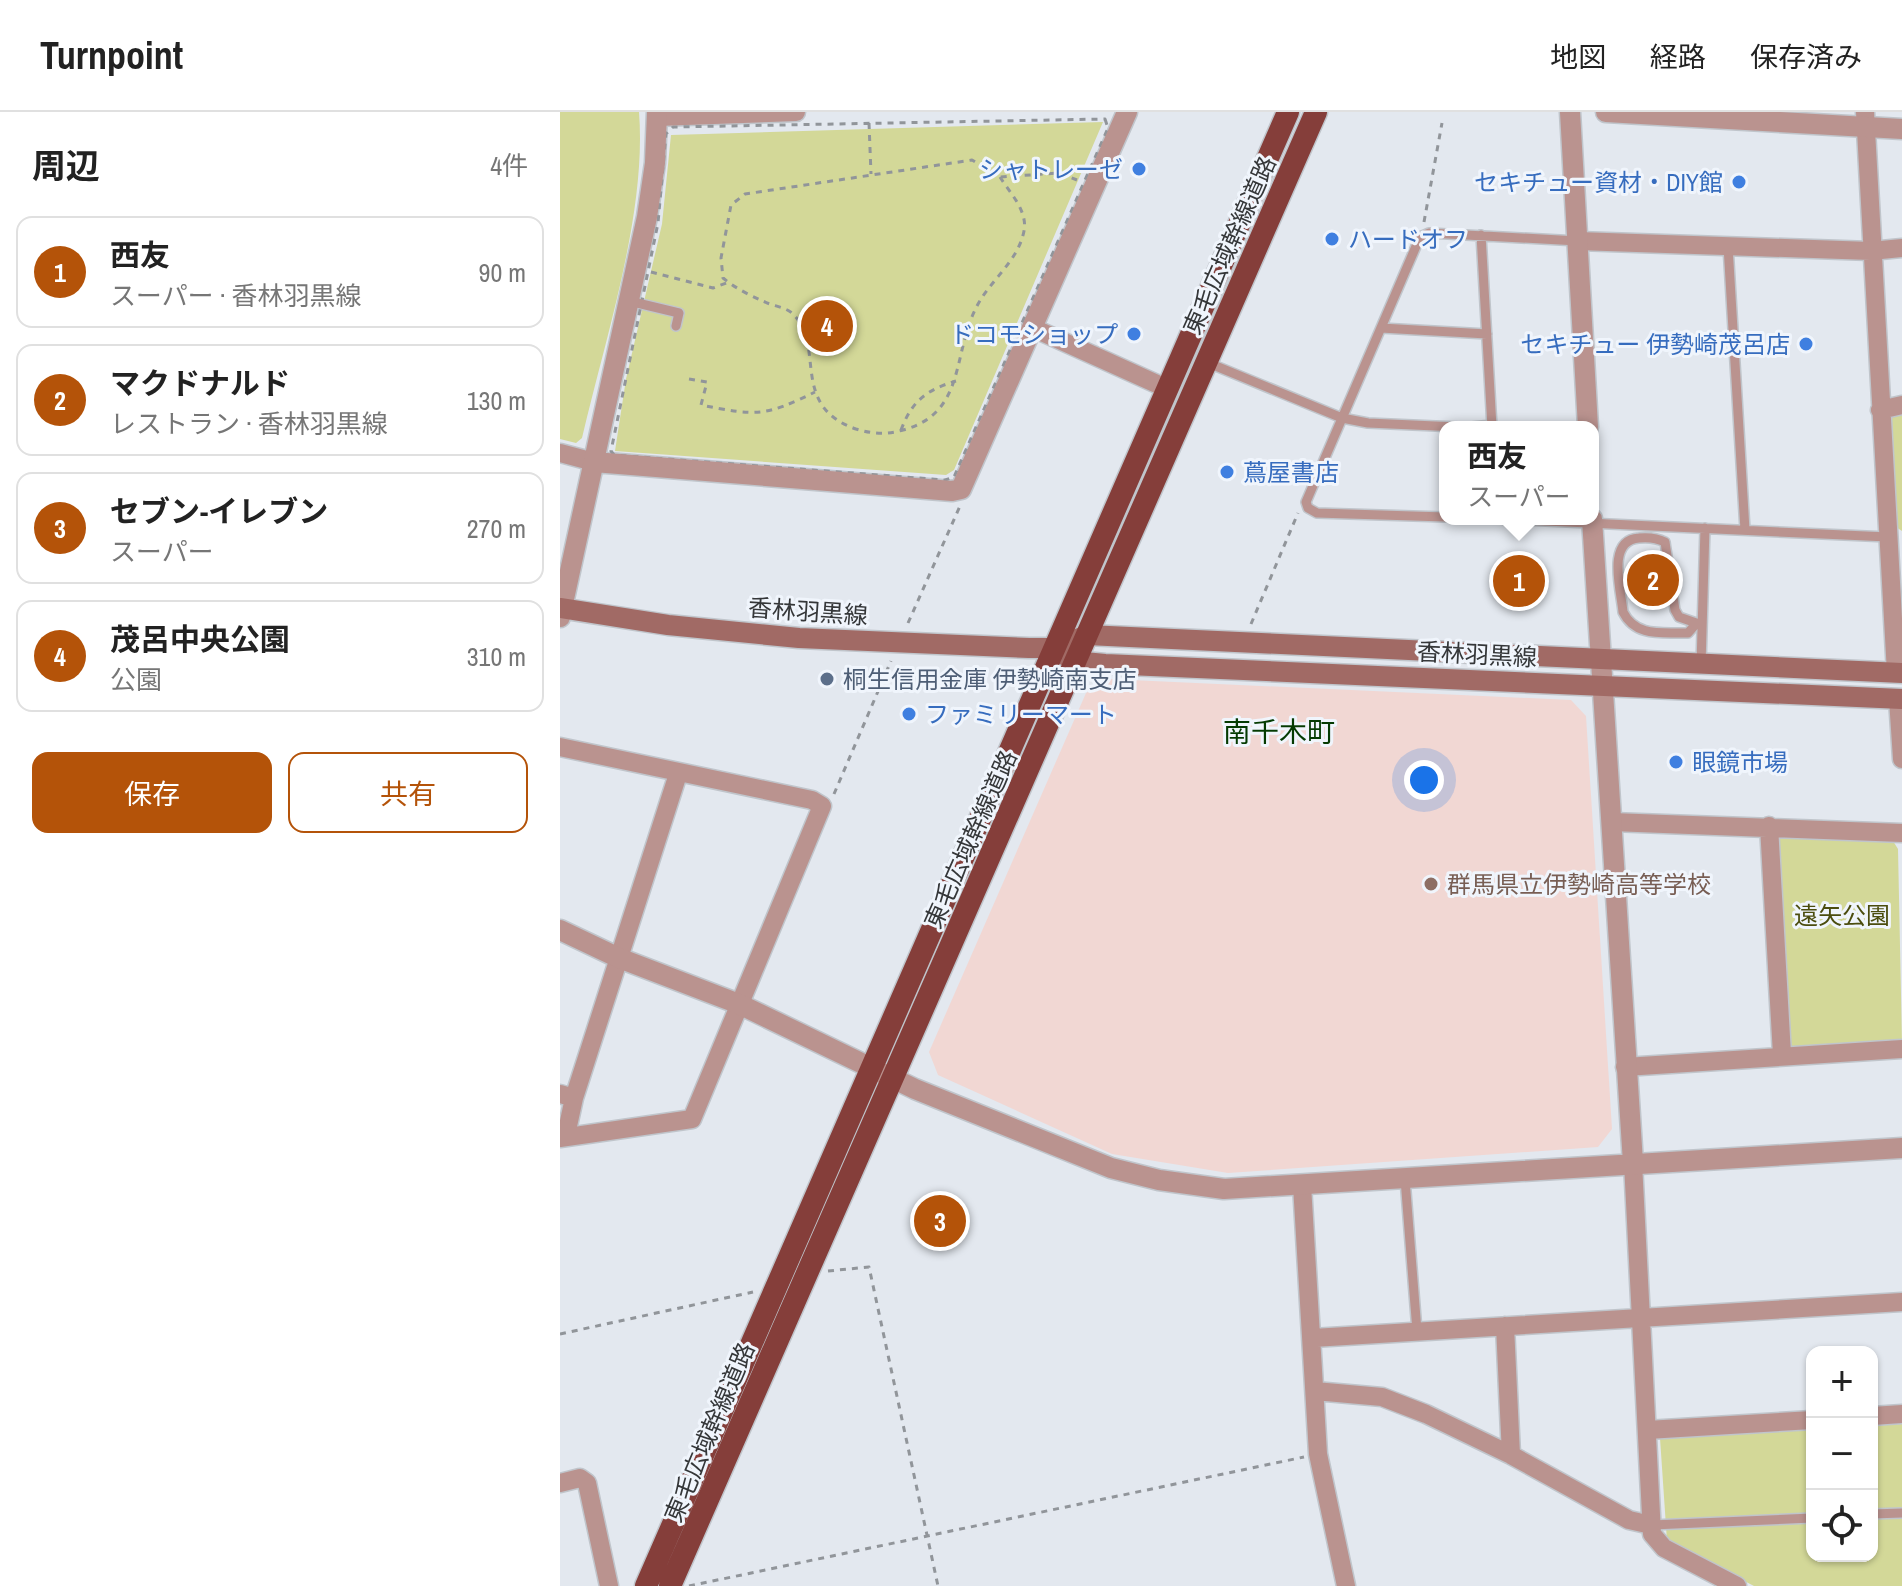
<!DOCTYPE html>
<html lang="ja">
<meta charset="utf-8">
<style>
body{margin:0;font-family:"Archivo Narrow","Noto Sans JP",sans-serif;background:#f2f2f2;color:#222}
.controls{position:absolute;right:24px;bottom:24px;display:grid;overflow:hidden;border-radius:16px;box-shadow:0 2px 6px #0004}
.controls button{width:72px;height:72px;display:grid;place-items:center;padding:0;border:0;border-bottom:2px solid #e0e0e0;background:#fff;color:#222;font:40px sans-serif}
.you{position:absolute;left:864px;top:668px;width:28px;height:28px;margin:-20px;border:6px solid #fff;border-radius:50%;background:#1a73e8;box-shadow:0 0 0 12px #1a73e833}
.badge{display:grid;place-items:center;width:52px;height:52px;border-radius:50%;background:#b45309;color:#fff;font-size:26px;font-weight:700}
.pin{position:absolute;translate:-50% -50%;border:4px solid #fff;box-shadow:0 2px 8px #0006}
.popup{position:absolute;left:879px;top:309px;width:160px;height:104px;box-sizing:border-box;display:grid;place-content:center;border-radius:16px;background:#fff;filter:drop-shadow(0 2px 6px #0005);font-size:26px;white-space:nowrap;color:#767676}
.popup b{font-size:30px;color:#222}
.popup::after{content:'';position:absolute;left:50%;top:100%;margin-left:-16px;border:16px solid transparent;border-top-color:#fff}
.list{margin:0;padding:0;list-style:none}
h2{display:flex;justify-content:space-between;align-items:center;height:104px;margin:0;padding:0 32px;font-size:34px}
h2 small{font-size:26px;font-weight:400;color:#767676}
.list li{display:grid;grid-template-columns:52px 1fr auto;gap:24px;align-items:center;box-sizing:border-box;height:112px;margin:0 16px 16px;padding:0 16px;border:2px solid #e0e0e0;border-radius:16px}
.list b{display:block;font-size:30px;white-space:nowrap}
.list p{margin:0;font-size:26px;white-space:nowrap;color:#767676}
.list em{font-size:26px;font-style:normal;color:#767676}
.actions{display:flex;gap:16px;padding:24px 32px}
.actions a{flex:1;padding:18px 0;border:2px solid #b45309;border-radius:16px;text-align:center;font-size:28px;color:#b45309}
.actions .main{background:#b45309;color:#fff}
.icon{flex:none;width:44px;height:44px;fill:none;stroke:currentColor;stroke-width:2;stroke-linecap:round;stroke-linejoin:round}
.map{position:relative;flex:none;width:1342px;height:1474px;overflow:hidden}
header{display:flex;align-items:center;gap:48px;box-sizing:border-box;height:112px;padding:0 40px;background:#fff;border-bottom:2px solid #e0e0e0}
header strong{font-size:38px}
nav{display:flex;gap:44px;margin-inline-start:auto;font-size:28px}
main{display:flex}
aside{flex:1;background:#fff}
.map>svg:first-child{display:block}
.education{fill:#f1d7d3}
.green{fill:#d3d898}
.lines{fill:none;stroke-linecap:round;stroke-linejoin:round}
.service-casing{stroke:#c0c5cb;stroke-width:12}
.minor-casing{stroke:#c0c5cb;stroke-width:21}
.tertiary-casing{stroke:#c0c5cb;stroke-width:23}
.secondary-casing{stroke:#c0c5cb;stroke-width:23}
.trunk-casing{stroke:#c0c5cb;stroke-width:25}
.path{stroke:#91959a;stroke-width:3;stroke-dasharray:6 6;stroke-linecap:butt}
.service{stroke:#ba938f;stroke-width:9}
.minor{stroke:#ba938f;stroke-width:18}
.tertiary{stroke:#ba938f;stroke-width:20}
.secondary{stroke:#a16a65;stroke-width:20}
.trunk{stroke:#853e3a;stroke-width:22}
.shop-dot{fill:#3f7fe0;stroke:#f0f5fc;stroke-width:3}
.service-dot{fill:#5c6f8a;stroke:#f0f5fc;stroke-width:3}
.education-dot{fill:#8d6e63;stroke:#f0f5fc;stroke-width:3}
.labels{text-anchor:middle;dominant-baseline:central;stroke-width:6;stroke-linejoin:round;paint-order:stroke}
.shop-label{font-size:24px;fill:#366cbe;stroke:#f0f5fc;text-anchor:end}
.street-label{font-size:24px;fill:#353739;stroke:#f0f5fc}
.service-label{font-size:24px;fill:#4e5e75;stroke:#f0f5fc;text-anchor:start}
.education-label{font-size:24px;fill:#785e54;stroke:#f0f5fc;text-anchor:start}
.park-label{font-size:24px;fill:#4b4d0e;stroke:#f0f5fc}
.quarter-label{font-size:28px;fill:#053b02;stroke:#f0f5fc}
</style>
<header>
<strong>Turnpoint</strong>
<nav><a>地図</a><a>経路</a><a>保存済み</a></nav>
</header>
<main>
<aside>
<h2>周辺<small>4件</small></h2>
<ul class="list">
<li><span class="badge">1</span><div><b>西友</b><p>スーパー · 香林羽黒線</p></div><em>90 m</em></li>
<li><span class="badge">2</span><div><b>マクドナルド</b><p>レストラン · 香林羽黒線</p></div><em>130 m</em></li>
<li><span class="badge">3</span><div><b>セブン-イレブン</b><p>スーパー</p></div><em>270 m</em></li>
<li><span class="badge">4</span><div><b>茂呂中央公園</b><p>公園</p></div><em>310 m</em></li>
</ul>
<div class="actions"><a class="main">保存</a><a>共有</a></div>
</aside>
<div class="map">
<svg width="1342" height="1474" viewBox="0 0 1342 1474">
<rect width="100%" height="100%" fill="#e3e8ef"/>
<path class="education" d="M549,567L1011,588L1026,604L1052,1017L1038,1035L668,1061L552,1042L378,963L369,940L526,581Z"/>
<path class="green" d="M0,0H79C87,101 45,227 22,326L16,331L0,327Z
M543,10L394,358L386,363L55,339L66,267L102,112L111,23Z
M1342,299V419L1336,415L1329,306Z
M1223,724L1333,729L1338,737L1342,931L1232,938L1228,932L1218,729Z
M1342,1312V1474H1194L1107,1429L1100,1326L1252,1317V1444H1312V1314Z"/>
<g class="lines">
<defs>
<path id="service" d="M921,123L932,315
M1168,134L1185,418
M69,189L119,201L116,214
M821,216L927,222
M646,250L782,306L808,311L898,315
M912,315L932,313
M885,405L757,401L748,396L746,390L860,125L869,121L1018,129
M940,407L1328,425
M1135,513L1128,521C1103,520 1076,526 1063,500C1061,478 1046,428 1079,426C1089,425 1097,426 1105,430L1115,498L1119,505L1142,513
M1141,553L1145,416
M845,1067L857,1219
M1312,1402L1342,1401
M1092,1413L1252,1406"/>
<path id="minor" d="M1305,0L1336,561
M97,5L236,0
M1018,129L1311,139L1342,136
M473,216L608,277
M1320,298L1342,293
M0,341L34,350
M1338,587L1342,647
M0,635L252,688L262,694L132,1007L0,1026
M1052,710L1342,721
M1209,714L1222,943
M1065,955L1342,937
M0,982L14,986L118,662
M6,1023L14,986
M1073,1051L1092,1422L1104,1436L1177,1474
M742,1073L758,1342L786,1474
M945,1214L951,1343
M753,1226L1342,1190
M755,1279L822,1285L866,1302L951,1343L1069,1408L1091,1413
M1312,1304L1342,1302
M1087,1318L1252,1308
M0,1371L20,1366L27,1371L49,1474"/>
<path id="tertiary" d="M1010,0L1028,315
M1046,0L1342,17
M34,350L392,379L401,377L567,0
M1032,407L1073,1051
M0,505L87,105L95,51L97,0
M0,818L59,846L179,892L355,977L551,1056L599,1068L664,1077L1342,1036"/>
<path id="secondary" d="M0,496L108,513L239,526L469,536H494L527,523L1342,561
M501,541L514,549L545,552L1342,587"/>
<path id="trunk" d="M86,1474L728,0
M110,1474L756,0"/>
</defs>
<use href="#service" class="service-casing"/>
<use href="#minor" class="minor-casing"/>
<use href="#tertiary" class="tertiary-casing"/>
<use href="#secondary" class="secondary-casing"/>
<use href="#trunk" class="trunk-casing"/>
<path class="path" d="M545,7L548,16L394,365L385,368L54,343L51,339L98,111L106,22L113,15Z
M309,11L311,62
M440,65C450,81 468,99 464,119C458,150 429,169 416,196C392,243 406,301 343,318C326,323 313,322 296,317C229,294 266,234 233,202C226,195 213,194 205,190C191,184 175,176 163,166L161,146L171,93L185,82L412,48L440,65L499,61L517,68
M864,110L882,11
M91,160L153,176L169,170
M129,267L147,270L141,293C196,304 204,305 255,280
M341,318C352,289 366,278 396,269
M348,511L400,394
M691,512L738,401
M274,682L331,549
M268,1159L309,1155L378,1474
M0,1222L193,1180
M129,1474L744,1345"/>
<use href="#service" class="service"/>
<use href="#minor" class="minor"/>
<use href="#tertiary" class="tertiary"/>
<use href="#secondary" class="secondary"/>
<use href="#trunk" class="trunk"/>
</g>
<g class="shop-dot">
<circle cx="579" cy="57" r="8"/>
<circle cx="1179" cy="70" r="8"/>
<circle cx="772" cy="127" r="8"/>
<circle cx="574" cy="222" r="8"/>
<circle cx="1246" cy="232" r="8"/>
<circle cx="667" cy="360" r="8"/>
<circle cx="349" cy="602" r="8"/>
<circle cx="1116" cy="650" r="8"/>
</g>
<circle class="service-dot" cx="267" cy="567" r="8"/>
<circle class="education-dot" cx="871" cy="772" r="8"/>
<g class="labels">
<g class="shop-label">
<text x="563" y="57">シャトレーゼ</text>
<text x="1163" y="70">セキチュー資材・DIY館</text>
<text x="788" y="127" text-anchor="start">ハードオフ</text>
<text x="558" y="222">ドコモショップ</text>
<text x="1230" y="232">セキチュー 伊勢崎茂呂店</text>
<text x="683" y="360" text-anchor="start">蔦屋書店</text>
<text x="365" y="602" text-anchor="start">ファミリーマート</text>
<text x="1132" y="650" text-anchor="start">眼鏡市場</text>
</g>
<g class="street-label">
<text transform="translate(669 133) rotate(-66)">東毛広域幹線道路</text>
<text transform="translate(248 499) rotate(4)">香林羽黒線</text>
<text transform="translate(917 542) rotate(3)">香林羽黒線</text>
<text transform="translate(410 727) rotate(-66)">東毛広域幹線道路</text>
<text transform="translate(149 1320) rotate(-67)">東毛広域幹線道路</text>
</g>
<g class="service-label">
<text x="283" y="567">桐生信用金庫 伊勢崎南支店</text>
</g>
<g class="education-label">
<text x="887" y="772">群馬県立伊勢崎高等学校</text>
</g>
<g class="park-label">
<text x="1282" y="803">遠矢公園</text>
</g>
<g class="quarter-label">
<text x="719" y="620">南千木町</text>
</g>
</g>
</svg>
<div class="controls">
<button>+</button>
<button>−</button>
<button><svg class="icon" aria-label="locate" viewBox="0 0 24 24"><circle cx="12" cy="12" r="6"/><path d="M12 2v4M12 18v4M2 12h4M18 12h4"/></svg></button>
</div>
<div class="you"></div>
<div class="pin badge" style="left:959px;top:469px">1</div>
<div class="popup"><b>西友</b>スーパー</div>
<div class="pin badge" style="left:1093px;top:468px">2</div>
<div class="pin badge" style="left:380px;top:1109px">3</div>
<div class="pin badge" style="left:267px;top:214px">4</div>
</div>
</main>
